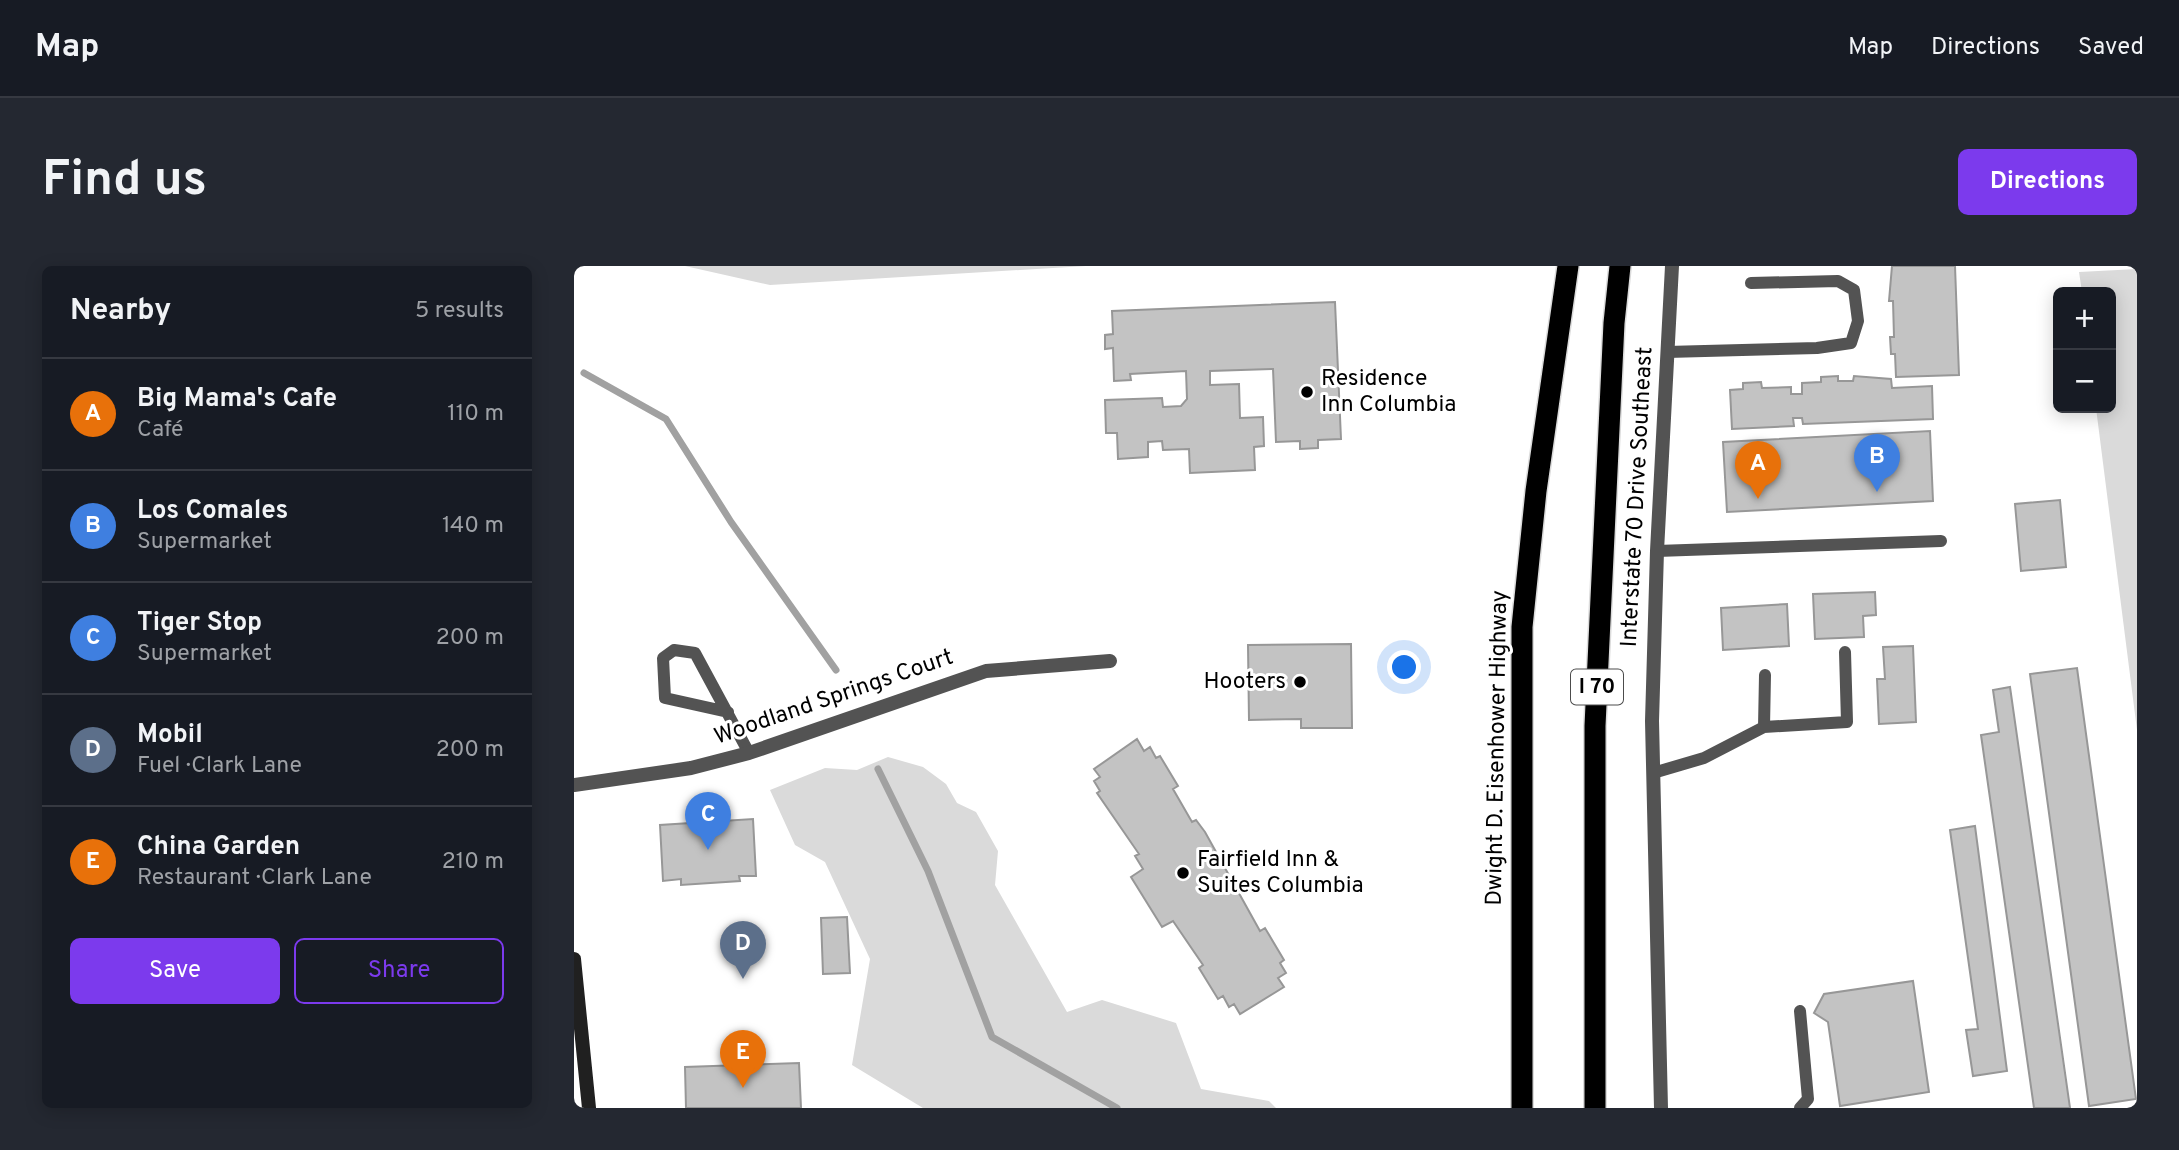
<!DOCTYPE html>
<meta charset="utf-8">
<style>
body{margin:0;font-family:Overpass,sans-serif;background:#242831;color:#f1f3f6}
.controls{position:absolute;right:21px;top:21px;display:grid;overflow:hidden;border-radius:10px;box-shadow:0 4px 18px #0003}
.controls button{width:63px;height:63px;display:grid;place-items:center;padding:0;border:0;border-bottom:2px solid #363941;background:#171b24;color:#f1f3f6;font:35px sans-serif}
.you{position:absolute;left:831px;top:402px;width:24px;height:24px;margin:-18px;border:5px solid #fff;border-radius:50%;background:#1a73e8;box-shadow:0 0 0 10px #1a73e833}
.badge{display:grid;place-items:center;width:46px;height:46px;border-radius:50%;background:#7c3aed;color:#fff;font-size:23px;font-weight:700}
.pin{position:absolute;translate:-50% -58px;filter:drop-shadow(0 2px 4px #0008)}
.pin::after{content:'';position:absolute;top:37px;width:24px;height:21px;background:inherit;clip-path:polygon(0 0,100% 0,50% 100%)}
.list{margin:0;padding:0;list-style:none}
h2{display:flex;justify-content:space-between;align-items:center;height:91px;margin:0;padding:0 28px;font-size:30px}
h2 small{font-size:23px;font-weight:400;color:#9ea1a6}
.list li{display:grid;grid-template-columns:46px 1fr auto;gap:21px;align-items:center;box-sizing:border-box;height:112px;padding:0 28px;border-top:2px solid #363941}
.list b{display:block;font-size:26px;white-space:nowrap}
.list p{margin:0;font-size:23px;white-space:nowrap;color:#9ea1a6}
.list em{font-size:23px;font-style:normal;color:#9ea1a6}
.actions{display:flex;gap:14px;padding:21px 28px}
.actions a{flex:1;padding:16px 0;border:2px solid #7c3aed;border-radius:10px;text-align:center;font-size:24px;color:#7c3aed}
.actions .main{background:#7c3aed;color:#fff}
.map{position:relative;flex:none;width:1563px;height:842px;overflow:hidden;border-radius:10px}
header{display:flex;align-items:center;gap:42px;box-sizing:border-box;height:98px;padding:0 35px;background:#171b24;border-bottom:2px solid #363941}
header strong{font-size:33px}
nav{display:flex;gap:38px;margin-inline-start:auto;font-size:24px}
.intro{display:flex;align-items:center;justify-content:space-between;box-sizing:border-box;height:168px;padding:0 42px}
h1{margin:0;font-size:49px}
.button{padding:18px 32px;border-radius:10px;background:#7c3aed;color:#fff;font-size:24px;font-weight:700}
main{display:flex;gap:42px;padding:0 42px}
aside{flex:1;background:#171b24;border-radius:10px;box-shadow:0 4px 18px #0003}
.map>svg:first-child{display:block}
.green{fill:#dadada}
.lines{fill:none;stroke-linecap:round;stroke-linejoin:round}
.stream{stroke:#a1a1a1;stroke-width:7}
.building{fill:#c3c3c3;stroke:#979797;stroke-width:2}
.motorway-casing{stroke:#dbdbdb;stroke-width:24}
.service{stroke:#535353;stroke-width:12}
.minor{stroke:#535353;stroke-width:14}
.tertiary{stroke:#535353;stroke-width:14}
.secondary{stroke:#202020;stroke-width:14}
.motorway{stroke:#000;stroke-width:21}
.poi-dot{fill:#000;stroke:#fff;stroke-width:2.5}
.labels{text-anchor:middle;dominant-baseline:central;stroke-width:6;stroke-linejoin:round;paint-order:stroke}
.shield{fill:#fff;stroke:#4c4c4c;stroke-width:2}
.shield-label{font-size:21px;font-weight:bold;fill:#000}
.poi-label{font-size:23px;fill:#000;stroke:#fff;text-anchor:start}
.street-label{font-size:23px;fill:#000;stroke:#fff}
</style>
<header>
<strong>Map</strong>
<nav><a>Map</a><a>Directions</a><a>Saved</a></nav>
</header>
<div class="intro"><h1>Find us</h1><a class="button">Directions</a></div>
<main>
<aside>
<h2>Nearby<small>5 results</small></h2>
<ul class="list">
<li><span class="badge" style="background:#e8710a">A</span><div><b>Big Mama's Cafe</b><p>Café</p></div><em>110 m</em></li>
<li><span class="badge" style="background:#3f7fe0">B</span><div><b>Los Comales</b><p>Supermarket</p></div><em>140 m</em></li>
<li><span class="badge" style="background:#3f7fe0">C</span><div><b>Tiger Stop</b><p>Supermarket</p></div><em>200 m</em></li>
<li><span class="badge" style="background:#5c6f8a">D</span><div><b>Mobil</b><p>Fuel · Clark Lane</p></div><em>200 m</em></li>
<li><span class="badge" style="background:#e8710a">E</span><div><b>China Garden</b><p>Restaurant · Clark Lane</p></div><em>210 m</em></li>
</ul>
<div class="actions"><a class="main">Save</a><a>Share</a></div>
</aside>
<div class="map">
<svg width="1563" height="842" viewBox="0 0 1563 842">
<rect width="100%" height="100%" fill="#fff"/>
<path class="green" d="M111,0H512L196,19Z
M1563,3V464L1522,142H1537V26H1508L1505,6Z
M314,491L349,501L372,518L383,537L402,546L424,585L421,619L493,746L528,734L602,757L627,823L695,835L702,842H349L278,799L296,693L251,596L221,579L196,524L251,502L283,504Z"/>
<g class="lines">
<path class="stream" d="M10,107L92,153L157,256L262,404
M304,503L354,605L418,771L543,842"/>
</g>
<path class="building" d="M1318,0H1381L1385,109L1322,111L1321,88H1317L1316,71H1320L1319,35H1315Z
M761,36L767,173L744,174V182L726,183V175L702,176L699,103L636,105V119L665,118L666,152L689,151L690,180L680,181L681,204L616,207L615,183L589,184L588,175L574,176V191L544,193L543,167H532L531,134L588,132L589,141L607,140L613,133L612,105L556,108L557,114L540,115L539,82L531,83V69L539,68L538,45Z
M1264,110V115H1279L1280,110L1317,113L1318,122L1358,120L1359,153L1229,158L1228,152H1219L1220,160L1158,163L1156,124L1169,123V117L1187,116L1188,122L1217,121V128H1228V117L1247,116V111Z
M1356,165L1359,235L1153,246L1149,176Z
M1486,234L1492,301L1447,305L1441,238Z
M1301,326L1302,349L1289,350L1290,371L1241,373L1239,328Z
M1213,338L1215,380L1149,384L1147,342Z
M777,378L778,462H727V453L675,454L674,379Z
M1339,380L1342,456L1305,458L1303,413H1311L1309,381Z
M1503,402L1562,833L1515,840L1456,408Z
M1436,421L1496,842H1460L1407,469L1425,466L1419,424Z
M563,473L570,485L576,481L582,492L586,490L604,520L599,523L618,556L622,554L631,566L686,665L691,662L710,694L706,697L712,707L704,712L710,721L666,748L660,738L655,741L649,730L644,733L625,702L629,699L599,655L588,661L557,611L569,603L561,590L565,588L523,527L526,525L520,515L526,511L520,503Z
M179,553L182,610H165L166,615L107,619V613L89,615L86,559Z
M1401,560L1433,805L1399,810L1392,764L1404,763L1376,564Z
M273,651L276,707L249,708L247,652Z
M1339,715L1355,826L1266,840L1254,756L1240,747L1250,728Z
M225,797L227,842H112L111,801Z"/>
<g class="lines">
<defs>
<path id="motorway" d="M948,842V361L962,225L994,0
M1021,842V460L1040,57L1046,0"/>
</defs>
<use href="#motorway" class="motorway-casing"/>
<path class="service" d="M1093,86L1243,82L1277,77L1284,55L1280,24L1264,15L1177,17
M1083,285L1367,275
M154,446L91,432L89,392L100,384L121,387L175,487
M1190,461L1191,409
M1079,507L1130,492L1190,461L1273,456L1271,386
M1226,745L1234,833L1226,842"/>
<path class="minor" d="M0,519L117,502L175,487L412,405L536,395"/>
<path class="tertiary" d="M1087,842L1078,455L1083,285L1098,0"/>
<path class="secondary" d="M0,693L15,842"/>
<use href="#motorway" class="motorway"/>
</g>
<g class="poi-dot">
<circle cx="733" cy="126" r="7"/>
<circle cx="726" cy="416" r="7"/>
<circle cx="609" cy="607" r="7"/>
</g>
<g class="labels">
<rect class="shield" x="997" y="403.5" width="52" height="35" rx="5"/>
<g class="shield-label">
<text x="1023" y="421">I 70</text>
</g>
<g class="poi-label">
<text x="747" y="113">Residence<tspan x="747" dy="26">Inn Columbia</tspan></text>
<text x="712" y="416" text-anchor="end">Hooters</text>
<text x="623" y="594">Fairfield Inn &amp;<tspan x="623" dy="26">Suites Columbia</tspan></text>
</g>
<g class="street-label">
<text transform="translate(1064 231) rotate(-87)">Interstate 70 Drive Southeast</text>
<text transform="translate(260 432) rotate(-19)">Woodland Springs Court</text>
<text transform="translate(924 482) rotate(-89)">Dwight D. Eisenhower Highway</text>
</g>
</g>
</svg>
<div class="controls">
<button>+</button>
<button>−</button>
</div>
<div class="you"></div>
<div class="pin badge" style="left:1184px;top:233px;background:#e8710a">A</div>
<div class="pin badge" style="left:1303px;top:226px;background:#3f7fe0">B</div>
<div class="pin badge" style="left:134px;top:584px;background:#3f7fe0">C</div>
<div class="pin badge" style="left:169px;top:713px;background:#5c6f8a">D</div>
<div class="pin badge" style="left:169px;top:822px;background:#e8710a">E</div>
</div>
</main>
